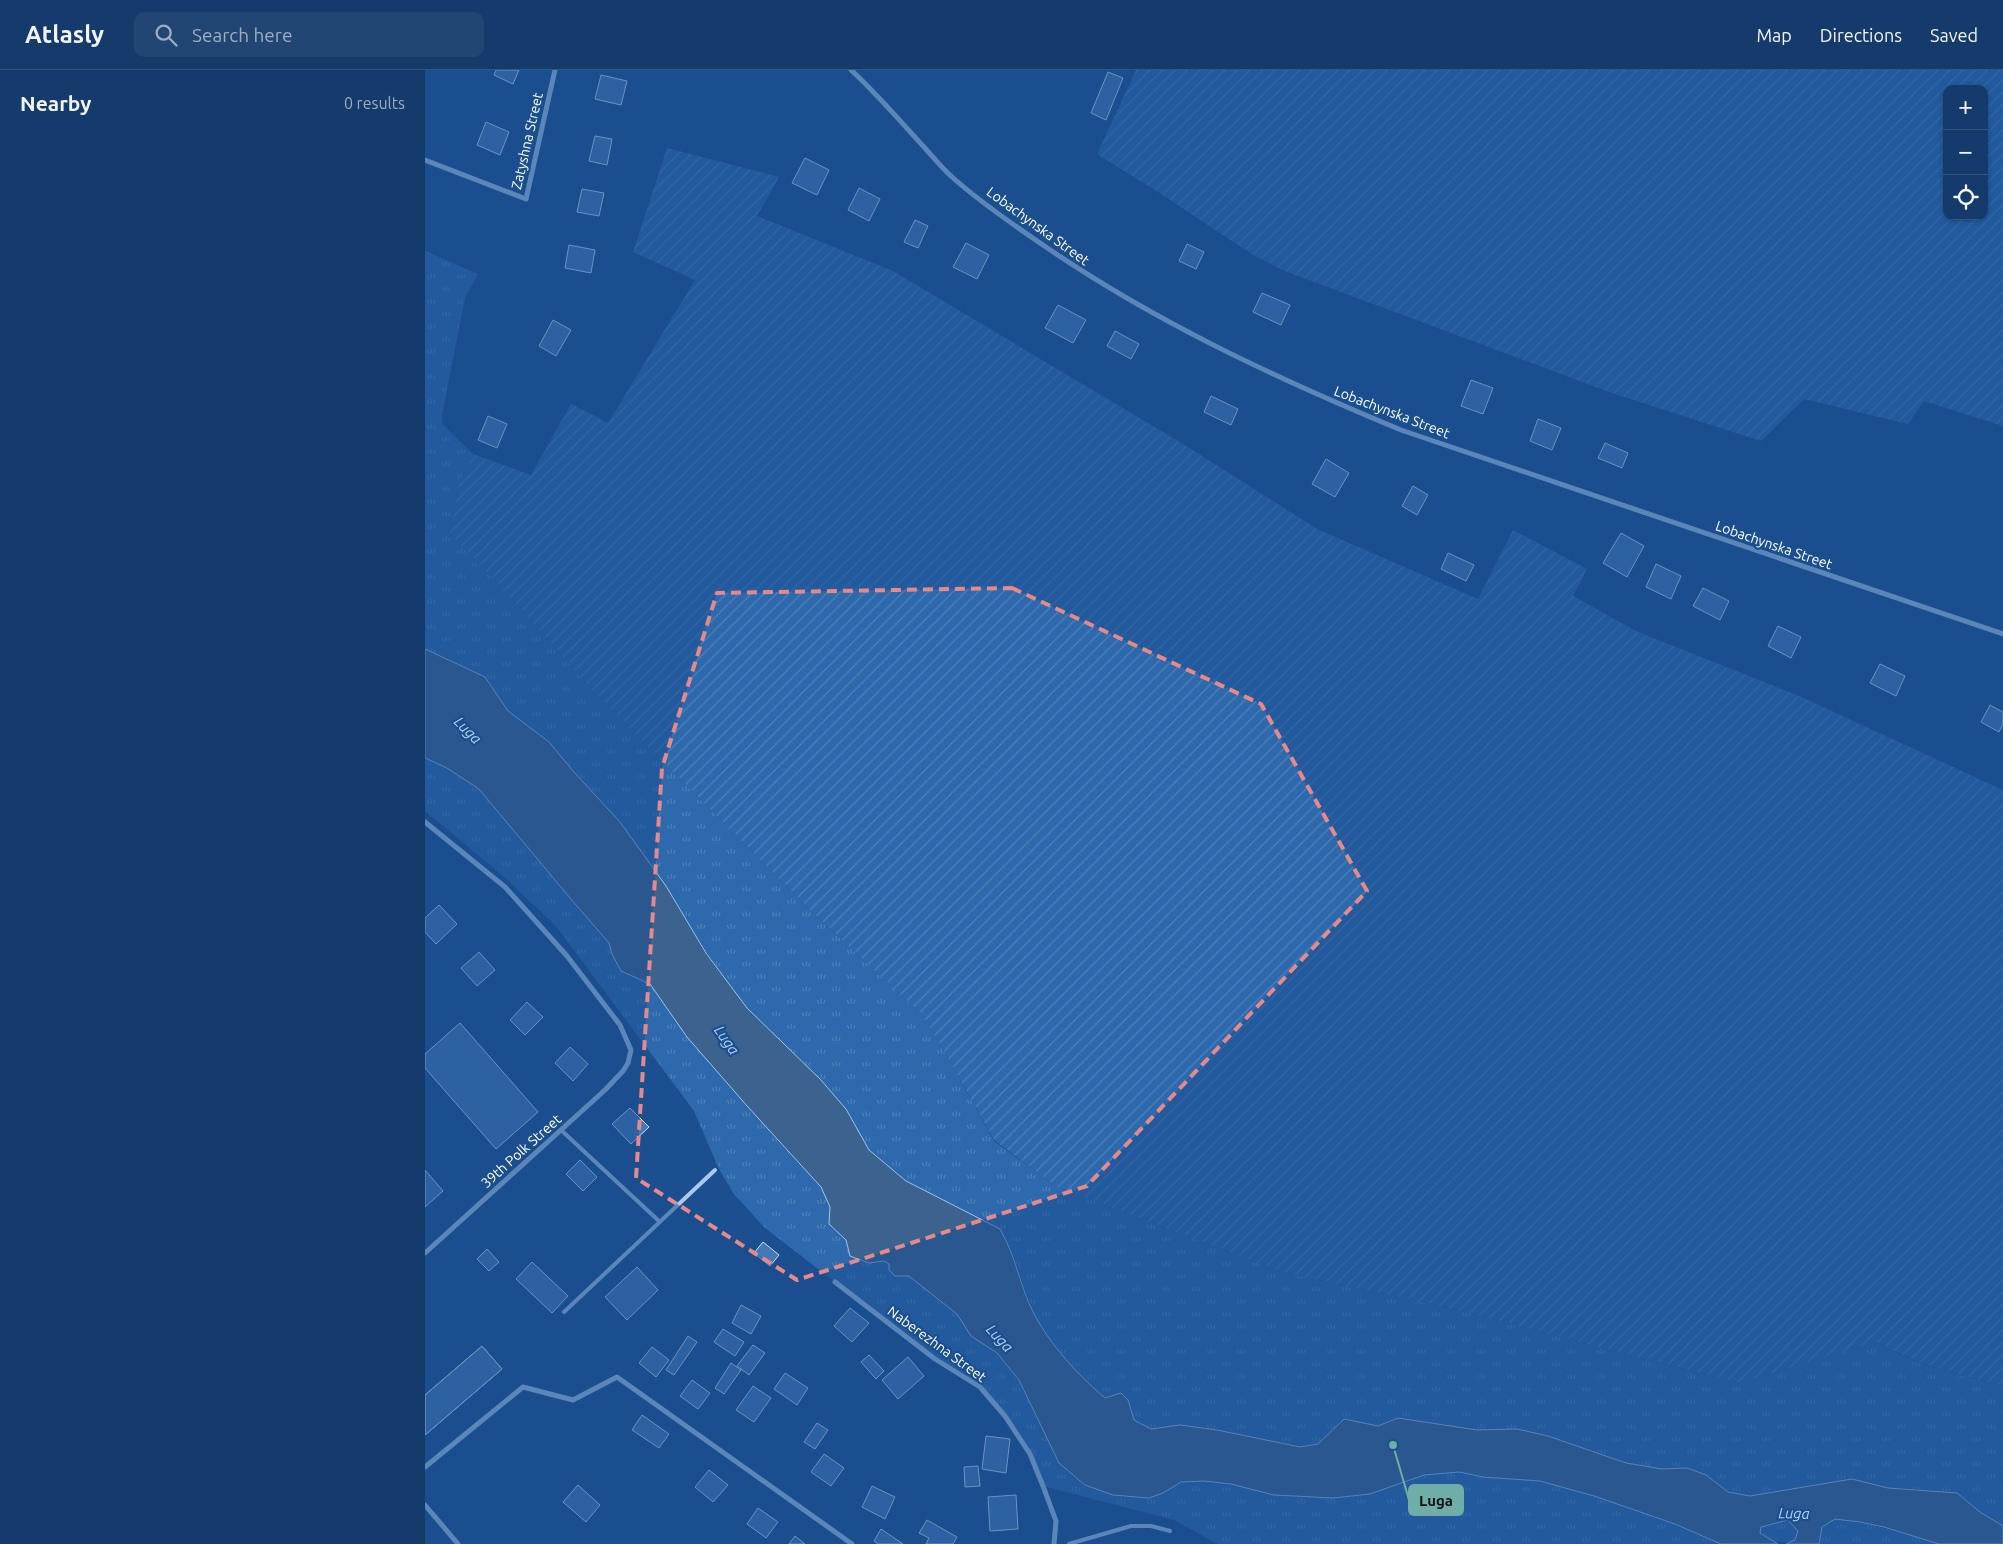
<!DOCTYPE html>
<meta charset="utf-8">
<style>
body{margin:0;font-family:Ubuntu,sans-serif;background:#214673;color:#f1f3f6}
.controls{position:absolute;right:15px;top:15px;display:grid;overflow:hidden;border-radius:10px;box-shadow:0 1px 4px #0004}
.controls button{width:45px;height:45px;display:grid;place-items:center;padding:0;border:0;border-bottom:1px solid #33557e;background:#143b6b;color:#f1f3f6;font:25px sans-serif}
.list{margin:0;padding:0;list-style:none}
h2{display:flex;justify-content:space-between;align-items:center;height:65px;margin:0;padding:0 20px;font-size:21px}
h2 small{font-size:16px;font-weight:400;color:#9dadc1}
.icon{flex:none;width:28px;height:28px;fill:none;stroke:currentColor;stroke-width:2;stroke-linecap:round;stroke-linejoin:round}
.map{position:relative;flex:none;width:1578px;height:1474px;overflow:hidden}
header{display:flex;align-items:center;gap:30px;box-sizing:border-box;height:70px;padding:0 25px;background:#143b6b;border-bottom:1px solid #33557e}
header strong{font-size:24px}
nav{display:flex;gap:28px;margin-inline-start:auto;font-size:18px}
.search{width:350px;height:45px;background:#214673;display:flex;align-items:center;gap:12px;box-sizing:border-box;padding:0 18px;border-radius:10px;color:#9dadc1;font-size:19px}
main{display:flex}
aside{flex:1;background:#143b6b}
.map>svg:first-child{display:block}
.grass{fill:url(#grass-tufts)}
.garden{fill:url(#garden-furrows);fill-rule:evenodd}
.water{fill:#3c6290;stroke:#9cc4f0}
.building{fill:#4478b7;stroke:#cfe3fa}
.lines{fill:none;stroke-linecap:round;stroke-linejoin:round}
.service{stroke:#a9c9ee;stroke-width:4}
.minor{stroke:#a9c9ee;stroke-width:5}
.marked{fill:none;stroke:#e88989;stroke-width:4;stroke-dasharray:10 6;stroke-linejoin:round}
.labels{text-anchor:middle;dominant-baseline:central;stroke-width:4.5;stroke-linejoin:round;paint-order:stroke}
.street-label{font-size:14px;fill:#fff;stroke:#1b4f8f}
.water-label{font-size:15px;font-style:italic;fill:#b5d3f5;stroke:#1b4f8f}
.leader{fill:none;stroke:#6fada8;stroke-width:2}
.callout-dot{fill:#6fada8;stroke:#1b4f8f;stroke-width:2}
.callout{fill:#6fada8;stroke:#6fada8;stroke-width:2}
.callout-label{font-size:15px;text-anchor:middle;font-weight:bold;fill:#111}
</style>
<header>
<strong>Atlasly</strong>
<div class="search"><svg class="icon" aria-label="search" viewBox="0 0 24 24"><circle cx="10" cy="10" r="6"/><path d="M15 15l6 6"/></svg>Search here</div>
<nav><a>Map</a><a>Directions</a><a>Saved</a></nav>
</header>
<main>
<aside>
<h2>Nearby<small>0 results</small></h2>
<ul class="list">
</ul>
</aside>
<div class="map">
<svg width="1578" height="1474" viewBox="0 0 1578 1474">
<defs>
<pattern id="grass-tufts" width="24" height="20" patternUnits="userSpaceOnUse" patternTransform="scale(1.25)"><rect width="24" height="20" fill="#2e69ad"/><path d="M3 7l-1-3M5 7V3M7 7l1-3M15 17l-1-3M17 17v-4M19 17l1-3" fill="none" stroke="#4d80b9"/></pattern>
<pattern id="garden-furrows" width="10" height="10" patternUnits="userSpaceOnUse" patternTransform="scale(1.25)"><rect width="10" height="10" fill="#2e69ad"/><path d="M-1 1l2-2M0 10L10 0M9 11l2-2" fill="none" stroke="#4d80b9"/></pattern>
</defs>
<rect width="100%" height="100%" fill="#1b4f8f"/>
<path class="grass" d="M0,181L53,204L40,228L17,345V354L48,384L33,416L25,464L70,510L170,623L385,840L497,945L519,981L569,1071L632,1117L860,1203L1012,1235L1314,1313L1451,1272C1489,1295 1535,1305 1578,1316V1456L1555,1442L1493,1419L1463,1418L1427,1409L1325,1426L1303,1422L1281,1405L1262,1398L1237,1399L1201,1393L1123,1366L1092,1359L1052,1360L974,1348L953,1356L919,1349L893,1374L875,1377L792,1360L755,1355L726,1360L709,1350L703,1330C696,1329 685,1330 680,1327C660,1317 617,1263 608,1242C597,1214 591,1185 575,1159L481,1111L444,1080L421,1039L395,1009L322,938L281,882L241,816L124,672L83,641L60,607L0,579Z
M0,688L22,698L54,719L145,828L184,873L187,884L196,901L225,914L355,1073L396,1117L405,1137L404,1154L421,1170L425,1186L444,1193L459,1191L484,1206L518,1232L532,1244L546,1266L572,1283L594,1310L634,1393L707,1426L724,1428L738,1423L756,1412L779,1411L945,1424L999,1405L1034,1402L1058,1407L1115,1411L1169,1426L1250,1454L1296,1474H793L749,1450L618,1416L605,1384L580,1346L555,1318L510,1289L340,1158L309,1124L294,1099L269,1041L131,856L78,806L0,741Z
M1410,1449C1446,1453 1479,1463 1514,1474H1394L1397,1457Z
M1363,1450L1373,1461L1370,1471C1355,1474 1347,1472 1335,1463L1336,1457Z"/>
<path class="garden" d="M711,0H1578V356L1499,331L1483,354L1379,329L1336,371L1184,322L857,200L828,185L730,120L672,84ZM1522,19H1559V146H1522Z
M242,78L354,107L332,146L468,201L763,377L892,459L1053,529L1088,460L1162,499L1148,526L1213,562L1372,625L1578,720V1316C1535,1305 1489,1294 1451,1272L1314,1313L1012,1235L860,1203L632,1117L569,1070L519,981L497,945L385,840L170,623L70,510L25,464L33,416L48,384L106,405L146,334L183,353L270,210L208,182Z"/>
<path class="water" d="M0,579L60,607L83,641L124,672L148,701L195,752L241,816L281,883L322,938L395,1009L421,1039L444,1080L481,1111L575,1159C591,1186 595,1217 609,1244C626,1276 653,1305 680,1328L696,1323L703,1330L709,1350L726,1359L755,1355L792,1360L875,1377L893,1374L919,1349L953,1356L973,1348L1052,1360L1092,1359L1123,1366L1201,1393L1237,1399L1262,1398L1281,1405L1303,1422L1325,1426L1427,1409L1463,1418L1532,1423L1555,1442L1578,1456V1474H1514L1459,1457L1435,1452L1410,1449L1397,1457L1394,1474H1361L1370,1470L1373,1461L1363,1450L1336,1457L1335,1463L1353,1474H1296L1250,1454L1169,1426L1115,1411L1058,1407L1034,1402L999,1405L945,1424L908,1428L849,1425L806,1414L779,1411L756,1412L738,1423L724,1428L688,1425L660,1415L634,1393L594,1310L572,1283L546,1266L532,1244L484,1206H470L464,1200V1194L459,1191L444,1193L425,1186L421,1170L404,1154L405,1137L396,1117L323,1037L262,967L225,914L196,901L187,884L184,873L145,828L54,719L22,698L0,688Z"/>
<path class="building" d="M71,0H94L88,14L69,5Z
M683,2L698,8L681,50L666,43Z
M176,5L202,11L196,35L170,29Z
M61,52L84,62L75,85L52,75Z
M170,66L187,69L182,95L164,91Z
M380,88L404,100L392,125L367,113Z
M434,118L455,129L444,151L423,140Z
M157,119L179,123L174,146L152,142Z
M490,150L503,156L493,178L479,172Z
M541,173L564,185L552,209L528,197Z
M762,174L779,182L771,199L754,191Z
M144,175L170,180L166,203L140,198Z
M837,223L865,235L856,255L828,242Z
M633,235L661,250L648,273L620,258Z
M128,250L146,260L131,286L114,276Z
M690,261L714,274L706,289L682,276Z
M1046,310L1068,318L1058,344L1036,336Z
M786,326L813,339L806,355L779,342Z
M63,346L82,354L72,378L53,370Z
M1113,349L1136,358L1127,380L1105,371Z
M1180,373L1203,383L1197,398L1173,388Z
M901,389L924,403L910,427L887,414Z
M988,416L1003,425L992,445L977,436Z
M1196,463L1219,476L1202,507L1178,493Z
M1023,483L1049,495L1041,511L1016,499Z
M1231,494L1256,506L1246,529L1221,517Z
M1278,518L1304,531L1295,550L1268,536Z
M1353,556L1376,567L1366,588L1343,576Z
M1455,594L1480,606L1471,626L1445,613Z
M1565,635L1578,642V654L1574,662L1556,652Z
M14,835L32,854L11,874L0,862V848Z
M54,882L70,900L52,916L36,898Z
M102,932L118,947L100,965L85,950Z
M35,953L113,1042L71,1079L0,998V984Z
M145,977L163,994L148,1011L130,993Z
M205,1038L224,1057L206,1074L187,1054Z
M155,1090L172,1107L158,1121L141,1104Z
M0,1100L18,1121L0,1137Z
M338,1172L354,1185L345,1196L329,1183Z
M62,1179L74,1192L64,1201L52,1189Z
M107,1192L143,1226L127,1243L91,1209Z
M212,1197L233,1220L202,1250L180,1227Z
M316,1235L336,1246L326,1264L307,1253Z
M425,1238L444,1253L427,1272L409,1256Z
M298,1259L319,1272L310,1286L289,1272Z
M263,1266L272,1272L249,1305L241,1300Z
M328,1275L340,1283L324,1305L312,1296Z
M57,1276L77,1299L0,1365V1325Z
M57,1276L77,1299L0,1365V1325Z
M227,1277L244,1290L231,1307L214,1293Z
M444,1285L459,1301L451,1309L436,1292Z
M483,1287L499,1306L473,1329L457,1310Z
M306,1293L316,1300L299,1324L290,1318Z
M360,1303L383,1318L372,1335L349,1319Z
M267,1310L285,1323L273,1339L255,1326Z
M328,1316L346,1328L329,1352L311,1340Z
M217,1345L244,1364L234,1378L207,1360Z
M392,1353L403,1360L390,1379L379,1372Z
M561,1366L585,1369L581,1403L557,1399Z
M399,1384L419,1398L406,1416L386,1402Z
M553,1396L555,1416L540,1417L539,1397Z
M284,1400L303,1415L288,1432L270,1417Z
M153,1415L175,1435L161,1452L138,1432Z
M447,1416L470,1427L460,1449L437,1437Z
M591,1425L593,1459L565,1461L563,1427Z
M333,1438L353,1452L341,1468L322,1454Z
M502,1450L532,1467L528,1474H501L504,1468L494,1463Z
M456,1459L478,1474H453L449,1471Z
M370,1466L380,1474H364Z"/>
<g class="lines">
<path class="service" d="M136,1060L235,1152
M139,1242L290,1100
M644,1474L706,1456H726L745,1461"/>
<path class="minor" d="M426,0C452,24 475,51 499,77C508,87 517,98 527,107C555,132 587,154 618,175C730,252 851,308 976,360L1578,564
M0,90L101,129L130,0
M0,752L80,817L142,886L195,955L206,980L203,993L198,1001L180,1020L0,1183
M410,1212L510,1289L555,1317L580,1346L605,1384L618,1416L631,1451L629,1474
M0,1397L98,1317L148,1330L192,1307L427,1474
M0,1435L33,1474"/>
</g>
<path d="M0 0H1578V1474H0ZM587,518L836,634L942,821L662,1116L372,1210L211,1108L237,698L292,523Z" fill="#1b4f8f" fill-opacity=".55" fill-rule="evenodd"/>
<path class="marked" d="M587,518L836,634L942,821L662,1116L372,1210L211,1108L237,698L292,523Z"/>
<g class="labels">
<g class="street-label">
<text transform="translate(102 71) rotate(-77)">Zatyshna Street</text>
<text transform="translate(613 156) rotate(36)">Lobachynska Street</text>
<text transform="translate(967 342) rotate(21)">Lobachynska Street</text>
<text transform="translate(1349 475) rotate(19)">Lobachynska Street</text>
<text transform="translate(96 1081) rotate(-42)">39th Polk Street</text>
<text transform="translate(512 1274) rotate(36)">Naberezhna Street</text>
</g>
<g class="water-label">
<text transform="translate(43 660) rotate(45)">Luga</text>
<text transform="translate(302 970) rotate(55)">Luga</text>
<text transform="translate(575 1268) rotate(47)">Luga</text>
<text transform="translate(1369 1443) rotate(1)">Luga</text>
</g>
</g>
<path class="leader" d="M968 1375L984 1430"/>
<circle class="callout-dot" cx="968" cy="1375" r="5"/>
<rect class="callout" x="984" y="1415" width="54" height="30" rx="5"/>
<g class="callout-label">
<text x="1011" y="1436">Luga</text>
</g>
</svg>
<div class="controls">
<button>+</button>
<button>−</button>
<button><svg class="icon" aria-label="locate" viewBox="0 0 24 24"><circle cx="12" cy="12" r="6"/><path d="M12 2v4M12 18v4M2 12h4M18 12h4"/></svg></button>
</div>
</div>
</main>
